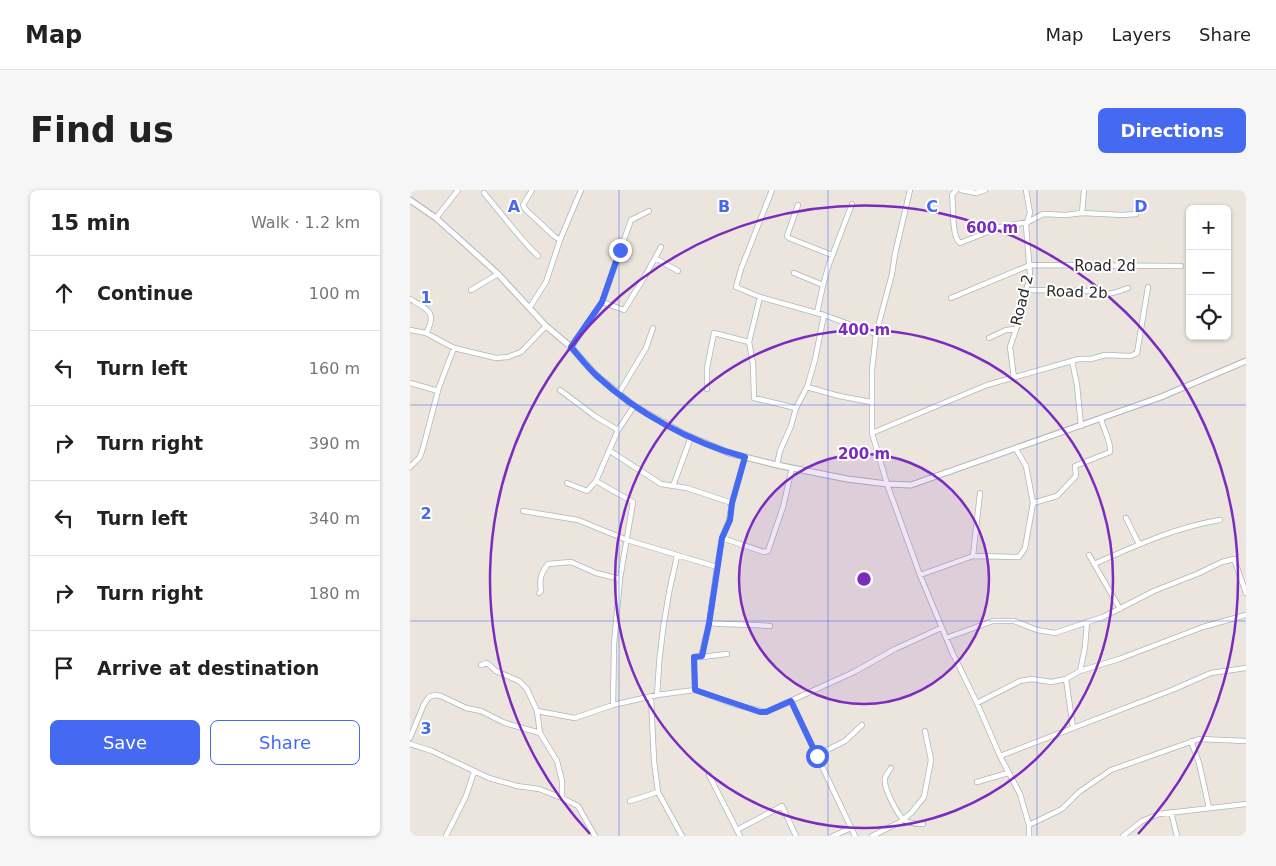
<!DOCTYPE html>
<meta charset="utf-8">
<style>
body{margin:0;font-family:"DejaVu Sans",sans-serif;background:#f6f6f6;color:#222}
.controls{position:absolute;right:15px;top:15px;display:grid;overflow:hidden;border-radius:8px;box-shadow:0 1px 4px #0004}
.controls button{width:45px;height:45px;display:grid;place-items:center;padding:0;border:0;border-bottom:1px solid #e0e0e0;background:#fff;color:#222;font:25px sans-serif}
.stop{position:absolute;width:15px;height:15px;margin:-11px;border:4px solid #4569f1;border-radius:50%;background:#fff}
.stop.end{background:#4569f1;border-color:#fff;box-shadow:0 1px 5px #0008}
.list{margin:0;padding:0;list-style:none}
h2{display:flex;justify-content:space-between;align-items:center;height:65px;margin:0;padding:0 20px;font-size:21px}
h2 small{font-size:16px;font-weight:400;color:#767676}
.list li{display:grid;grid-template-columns:32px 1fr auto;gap:15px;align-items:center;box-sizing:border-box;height:75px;padding:0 20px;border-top:1px solid #e0e0e0}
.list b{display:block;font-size:19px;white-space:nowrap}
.list em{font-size:16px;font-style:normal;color:#767676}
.actions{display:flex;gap:10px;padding:15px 20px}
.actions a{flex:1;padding:11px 0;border:1px solid #4569f1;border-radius:8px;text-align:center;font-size:18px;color:#4569f1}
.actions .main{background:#4569f1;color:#fff}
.icon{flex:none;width:28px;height:28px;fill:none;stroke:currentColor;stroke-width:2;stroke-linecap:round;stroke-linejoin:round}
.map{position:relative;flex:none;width:836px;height:646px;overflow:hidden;border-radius:8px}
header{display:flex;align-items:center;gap:30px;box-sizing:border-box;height:70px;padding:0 25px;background:#fff;border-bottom:1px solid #e0e0e0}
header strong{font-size:24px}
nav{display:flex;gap:28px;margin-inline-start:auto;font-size:18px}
.intro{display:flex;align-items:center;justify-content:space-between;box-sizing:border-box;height:120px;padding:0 30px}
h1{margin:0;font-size:35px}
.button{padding:12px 22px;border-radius:8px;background:#4569f1;color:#fff;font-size:18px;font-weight:700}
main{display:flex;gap:30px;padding:0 30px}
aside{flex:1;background:#fff;border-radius:8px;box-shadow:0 1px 4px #0004}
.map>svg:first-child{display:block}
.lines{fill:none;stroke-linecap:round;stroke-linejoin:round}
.minor-casing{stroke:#b0b4bd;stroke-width:6}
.tertiary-casing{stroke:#b0b4bd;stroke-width:7}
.minor{stroke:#fff;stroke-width:4.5}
.tertiary{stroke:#fff;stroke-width:5}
.route{stroke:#4569f1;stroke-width:6}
.grid{fill:none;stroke:#4569f1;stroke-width:1;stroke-opacity:0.55}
.ring{fill:none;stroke:#7b2cbf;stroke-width:2.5}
.labels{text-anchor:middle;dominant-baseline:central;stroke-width:4;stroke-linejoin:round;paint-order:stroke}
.street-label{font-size:15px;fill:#2a2a2a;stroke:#fff}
.grid-label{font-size:16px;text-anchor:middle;font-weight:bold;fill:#4569f1;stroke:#fff;stroke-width:4;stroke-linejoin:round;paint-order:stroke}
.centre{fill:#7b2cbf;stroke:#fff;stroke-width:2.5}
.ring-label{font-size:15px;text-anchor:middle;font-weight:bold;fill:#7b2cbf;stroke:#fff;stroke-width:4;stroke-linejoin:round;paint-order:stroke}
</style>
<header>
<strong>Map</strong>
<nav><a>Map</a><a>Layers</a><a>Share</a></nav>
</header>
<div class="intro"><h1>Find us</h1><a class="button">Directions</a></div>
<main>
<aside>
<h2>15 min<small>Walk · 1.2 km</small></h2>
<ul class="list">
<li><svg class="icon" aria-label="ahead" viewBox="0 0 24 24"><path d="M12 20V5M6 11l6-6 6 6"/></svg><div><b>Continue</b></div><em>100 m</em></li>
<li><svg class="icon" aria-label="left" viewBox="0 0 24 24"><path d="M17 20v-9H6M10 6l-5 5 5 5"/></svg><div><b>Turn left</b></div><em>160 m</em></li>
<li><svg class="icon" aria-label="right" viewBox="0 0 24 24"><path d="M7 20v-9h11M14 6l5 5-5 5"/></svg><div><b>Turn right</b></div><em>390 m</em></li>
<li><svg class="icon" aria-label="left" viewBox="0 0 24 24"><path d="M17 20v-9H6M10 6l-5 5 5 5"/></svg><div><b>Turn left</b></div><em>340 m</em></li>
<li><svg class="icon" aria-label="right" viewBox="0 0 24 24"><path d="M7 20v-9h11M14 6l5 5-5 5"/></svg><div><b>Turn right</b></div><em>180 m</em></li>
<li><svg class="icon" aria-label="arrive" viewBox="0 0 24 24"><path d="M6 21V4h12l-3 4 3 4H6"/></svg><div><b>Arrive at destination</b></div></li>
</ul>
<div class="actions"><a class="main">Save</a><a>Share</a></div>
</aside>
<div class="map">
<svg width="836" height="646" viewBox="0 0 836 646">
<rect width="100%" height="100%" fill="#ece5dd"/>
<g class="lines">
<defs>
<path id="minor" d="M122,0L113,15L115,19L144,46L150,50
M362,0L331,79L326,97L350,107L414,125L466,144
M500,0L485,64L482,84L466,144L462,180V243L477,294L510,385L542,462L567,513L590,566L610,604L619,635V646
M546,0L542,5C544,17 541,46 550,53L590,37L618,32L633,24L656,25L672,23
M551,0L566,3L575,0
M674,0L672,23L713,25L726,24
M74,3C92,24 108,47 128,66
M388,15L377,46L379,48L422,65
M26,28L48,0
M245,68L268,81
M384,83L413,95L407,123
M413,95L419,74L442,14
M61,100L88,84
M616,100L685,101C696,107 707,102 718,98
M350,107L339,152L343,174L344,208L386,218
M541,108L620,75L771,76
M0,109C17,119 28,122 16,143
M192,112L221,30L239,21
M120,117L136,92L150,50L171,0
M0,140L16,143L44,158L86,168L98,167L111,162L136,136
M579,148L596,140L605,139
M161,157L192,112L214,120L235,86L251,57
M662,171L667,195L671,236
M604,188L600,157L610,128L612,109L619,92L620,84L616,35L620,23L616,0
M0,193L28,201
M397,197L429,206L461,212
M297,199V178L304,143L339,152
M150,200L186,227L208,240L224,216
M209,203L236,158L243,138
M462,243L577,195L669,169H681L695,165L721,166L727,163L738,97
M606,259L616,276L623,313
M200,261L251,294L277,298L322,313
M367,275L370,261L381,236L386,218L397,197L405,170L414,125
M0,277L10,267L13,258L29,197L44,158
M186,291L208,240
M263,296L281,247
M113,321L168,330L217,350L307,377L312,348L319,330L322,313L335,267
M716,328L729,354
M312,348L354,362L358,361L373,317L382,278
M679,365L710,419
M563,366L570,303
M684,374C725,356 766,337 810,330
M307,377L299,433C320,435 339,434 360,436
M789,383L812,372L824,369L836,403
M510,385L563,366L609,367L615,358L623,313L647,306L666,286L665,276L700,262C702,254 693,238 691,229
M129,403L131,401C129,389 131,383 138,374L161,372L186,383L210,389L223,312L186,291L177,301L157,293
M299,433L291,467L317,464
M536,448L583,431H604L627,440L645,443L693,427L744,401L792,382
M71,475L77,473L86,481L109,491L117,499L127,521
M670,481L675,457L677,432
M656,489L663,538
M285,500L284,467H291
M247,505C249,458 256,411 267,366
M241,507L244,571L248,602L272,646
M381,511L445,646
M567,513L610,491L622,489L641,492L656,489L670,481L709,469L793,437L836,425
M203,515L204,454L210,389
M0,548L14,514L19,507L25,505L31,506L56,518L71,521L95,533L130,543
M781,551L789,573L799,618
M0,554L22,561L79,588L107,596L129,599L152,608L168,616L185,646
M407,565L435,551L452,535
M590,566L762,500L801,483L836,478
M481,578C479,581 476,585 475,588C473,597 487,624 494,630C500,634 507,634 513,634
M299,585L330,646
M567,592L598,583
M152,608V591L147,571L130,543L127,521L165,528L203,515L247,505L285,500L323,514L356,522L444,482L485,459L531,438
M220,611L248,602
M761,622L767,646
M619,635L652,619L669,602L701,580L789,549L836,551
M327,640L372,616L386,646
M36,646L56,606L64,582
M423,646L441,638
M462,646L490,632L501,623L514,607L521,570L515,541
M713,646L732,631L749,624L836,614"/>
<path id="tertiary" d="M0,10L26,28L55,54L88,84L136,136L161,157L186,185L224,216L276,245L319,263L367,275L437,289L477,294L501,295L751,207L836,171"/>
</defs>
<use href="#minor" class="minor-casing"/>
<use href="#tertiary" class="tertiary-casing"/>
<use href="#minor" class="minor"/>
<use href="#tertiary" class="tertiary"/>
</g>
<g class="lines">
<path class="route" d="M210,60L192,112L161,157C169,166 177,177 187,186C227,223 282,253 335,267L322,313L320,330L312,348L299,434L292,466L284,467L285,500L350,522H356L381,511L407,566"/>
</g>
<path class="grid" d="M209,0V646M418,0V646M627,0V646M0,215H836M0,431H836"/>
<circle cx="454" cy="389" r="125" fill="#7b2cbf" fill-opacity=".12"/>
<g class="ring">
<circle cx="454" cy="389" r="125"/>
<circle cx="454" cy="389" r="249"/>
<path d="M180 644A374 374 0 1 1 728 644"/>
</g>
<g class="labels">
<g class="street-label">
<text x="695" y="76">Road 2d</text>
<text transform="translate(667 102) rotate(2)">Road 2b</text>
<text transform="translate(612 110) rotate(-76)">Road 2</text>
</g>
</g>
<g class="grid-label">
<text x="104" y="22">A</text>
<text x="314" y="22">B</text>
<text x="522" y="22">C</text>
<text x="731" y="22">D</text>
<text x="16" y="113">1</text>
<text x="16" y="329">2</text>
<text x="16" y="544">3</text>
</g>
<circle cx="454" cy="389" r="8" class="centre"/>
<g class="ring-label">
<text x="582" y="43">600 m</text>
<text x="454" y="145">400 m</text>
<text x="454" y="269">200 m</text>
</g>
</svg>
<div class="controls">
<button>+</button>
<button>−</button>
<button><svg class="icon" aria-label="locate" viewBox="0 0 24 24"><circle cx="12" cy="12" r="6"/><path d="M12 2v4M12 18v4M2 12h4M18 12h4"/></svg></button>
</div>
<div class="stop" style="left:407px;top:566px"></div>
<div class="stop end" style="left:210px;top:60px"></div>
</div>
</main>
